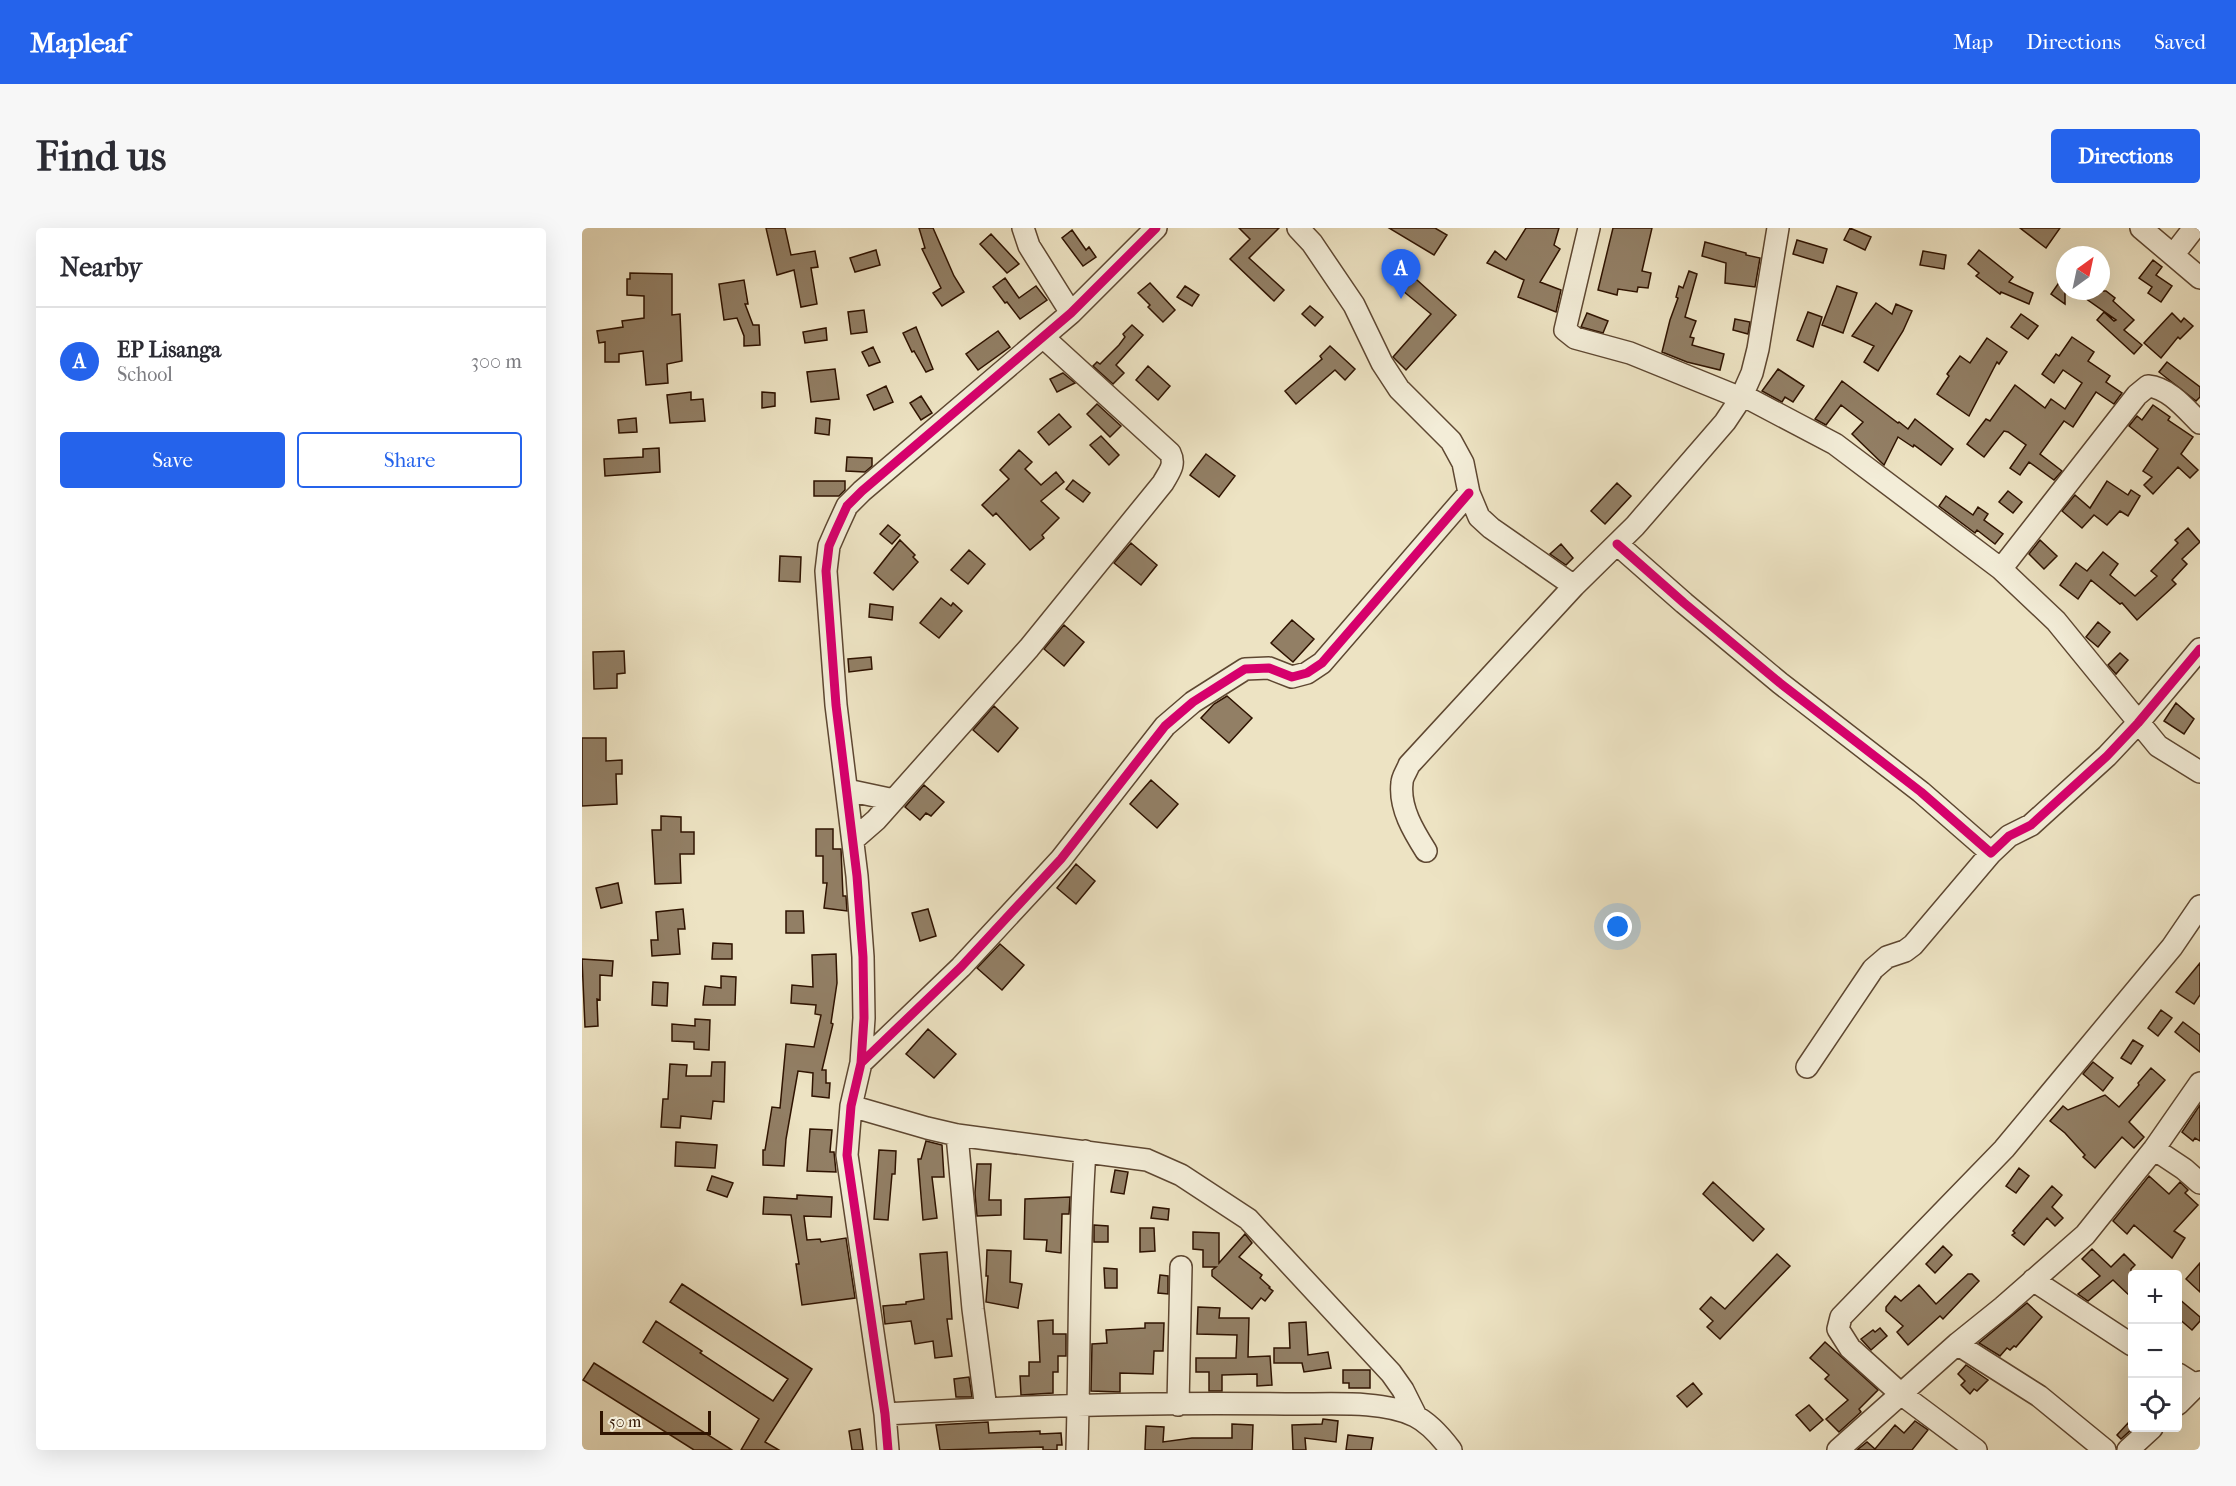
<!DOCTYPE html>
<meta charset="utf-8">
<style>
body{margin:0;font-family:"IM FELL French Canon",serif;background:#f7f7f7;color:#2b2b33}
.controls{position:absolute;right:18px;bottom:18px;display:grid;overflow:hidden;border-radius:6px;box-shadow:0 6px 24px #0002}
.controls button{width:54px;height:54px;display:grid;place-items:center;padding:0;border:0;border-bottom:2px solid #e1e1e2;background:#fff;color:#2b2b33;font:30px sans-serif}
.compass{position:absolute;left:1474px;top:18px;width:54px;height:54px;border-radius:50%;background:#fff;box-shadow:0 6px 24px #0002;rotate:33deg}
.scale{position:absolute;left:18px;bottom:15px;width:111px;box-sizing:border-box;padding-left:6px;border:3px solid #2f1300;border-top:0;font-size:16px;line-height:21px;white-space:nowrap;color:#2f1300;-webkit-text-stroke:4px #f3edd8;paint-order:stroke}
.you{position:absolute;left:1036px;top:699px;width:21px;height:21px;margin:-15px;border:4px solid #fff;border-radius:50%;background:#1a73e8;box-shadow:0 0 0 9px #1a73e833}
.badge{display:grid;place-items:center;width:39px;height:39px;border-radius:50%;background:#2563eb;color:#fff;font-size:20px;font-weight:700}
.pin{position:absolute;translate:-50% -50px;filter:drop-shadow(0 2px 3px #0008)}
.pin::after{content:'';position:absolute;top:32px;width:21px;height:18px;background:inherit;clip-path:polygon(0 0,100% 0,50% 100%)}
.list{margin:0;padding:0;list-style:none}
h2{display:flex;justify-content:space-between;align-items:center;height:78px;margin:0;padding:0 24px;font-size:26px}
h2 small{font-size:20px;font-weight:400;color:#7c7c81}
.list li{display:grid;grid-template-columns:39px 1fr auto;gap:18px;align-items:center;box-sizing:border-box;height:108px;padding:0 24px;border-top:2px solid #e1e1e2}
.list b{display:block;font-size:22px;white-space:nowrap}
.list p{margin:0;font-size:20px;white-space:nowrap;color:#7c7c81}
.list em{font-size:20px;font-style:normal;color:#7c7c81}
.actions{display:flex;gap:12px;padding:18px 24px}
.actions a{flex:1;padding:14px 0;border:2px solid #2563eb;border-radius:6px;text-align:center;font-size:21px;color:#2563eb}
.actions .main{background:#2563eb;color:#fff}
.icon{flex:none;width:33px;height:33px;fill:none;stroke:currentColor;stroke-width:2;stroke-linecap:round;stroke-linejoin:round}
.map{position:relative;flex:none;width:1618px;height:1222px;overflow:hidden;border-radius:6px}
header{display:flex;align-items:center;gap:36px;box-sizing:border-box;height:84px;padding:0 30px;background:#2563eb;color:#fff}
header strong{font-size:28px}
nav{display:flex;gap:33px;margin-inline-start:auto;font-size:21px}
.intro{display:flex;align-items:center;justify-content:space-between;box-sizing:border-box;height:144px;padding:0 36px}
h1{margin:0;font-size:42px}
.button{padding:15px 27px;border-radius:6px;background:#2563eb;color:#fff;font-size:21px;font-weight:700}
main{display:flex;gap:36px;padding:0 36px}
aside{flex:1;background:#fff;border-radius:6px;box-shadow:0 6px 24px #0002}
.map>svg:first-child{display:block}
.building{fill:#927f65;stroke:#2f1300;stroke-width:1.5}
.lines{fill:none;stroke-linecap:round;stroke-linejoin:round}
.minor-casing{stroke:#5e4731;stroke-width:24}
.minor{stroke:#f3edd8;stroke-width:21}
.cycleway-casing{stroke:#f3edd8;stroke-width:13}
.cycleway{stroke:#d6006c;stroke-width:9}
</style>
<header>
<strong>Mapleaf</strong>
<nav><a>Map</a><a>Directions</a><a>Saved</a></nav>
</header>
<div class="intro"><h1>Find us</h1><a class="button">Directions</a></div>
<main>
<aside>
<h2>Nearby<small></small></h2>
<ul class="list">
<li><span class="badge">A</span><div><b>EP Lisanga</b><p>School</p></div><em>300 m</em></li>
</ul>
<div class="actions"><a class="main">Save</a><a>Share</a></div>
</aside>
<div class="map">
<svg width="1618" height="1222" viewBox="0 0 1618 1222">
<rect width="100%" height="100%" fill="#ede3c3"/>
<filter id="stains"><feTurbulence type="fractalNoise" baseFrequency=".00333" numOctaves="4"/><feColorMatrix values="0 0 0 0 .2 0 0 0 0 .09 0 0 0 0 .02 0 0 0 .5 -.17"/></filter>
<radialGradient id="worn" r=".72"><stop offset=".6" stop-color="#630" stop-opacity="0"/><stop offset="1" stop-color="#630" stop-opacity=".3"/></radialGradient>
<path class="building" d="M184,0H203L209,27L233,23L236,39L229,40L235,76L219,79L212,42L195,47Z
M337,0H351L372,48L382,64L360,78L351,65L359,60L340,21L343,20Z
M657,0H697L667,30L702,62L692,73L648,31L668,11Z
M807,0H853L865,7L852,27Z
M944,0H977L972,17L978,21L958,54L979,62L974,84L936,69L942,52L905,35L913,23L924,32Z
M1031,0H1070L1060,43L1069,45L1066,60L1056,59L1055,64L1036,61L1035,67L1016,62Z
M1268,0L1289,9L1283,22L1262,12Z
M1438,0H1478L1464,20Z
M490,2L504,22L507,19L514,29L501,38L480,10Z
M409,6L437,36L425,45L398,16Z
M1215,12L1245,21L1241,35L1211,26Z
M1123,14L1164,25V27L1178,30L1173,59L1143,55L1144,35L1120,28Z
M294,22L298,37L273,44L268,30Z
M1397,22L1431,49L1427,54L1451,65L1447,76L1419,64L1418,66L1394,48L1397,45L1386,36Z
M1341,23L1364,27L1362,41L1338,37Z
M1571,32L1580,39L1574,47L1590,58L1579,74L1566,65L1570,59L1557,50Z
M816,35L874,87L824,142L811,129L849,86L804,49Z
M1107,43L1115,46L1103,89L1114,93L1108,109L1112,110L1110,117L1142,126L1138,142L1105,134L1080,124L1088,92L1096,70L1094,69L1097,58L1101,60Z
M48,45L90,46V87L98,86L100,133L85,136L86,155L64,157L61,123L37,126V134H23V114L17,115L15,103L41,99L40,93L62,90V68L45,67V51H48Z
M1483,46V76L1469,66Z
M423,50L437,70L454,58L465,72L438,91L425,74L423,75L411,59Z
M162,52L166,76H163L171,97H177L178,117L162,118V108L155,90L142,92L137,56Z
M568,55L593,82L581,94L566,79L568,77L556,65Z
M603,58L617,67L610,78L595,69Z
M1255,58L1275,65L1261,105L1240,97Z
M1493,63H1524L1533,70L1531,73L1552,92L1542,102L1560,117L1552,126L1515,92L1522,84L1532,93L1534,92Z
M1294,75L1310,86L1314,76L1330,83L1321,103L1296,143L1282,134L1292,118L1270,108Z
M728,78L741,89L733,98L720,86Z
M282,82L285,104L269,106L266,84Z
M1226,84L1240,89L1231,119L1215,112Z
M1005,85L1026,93L1021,105L999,99Z
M1590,85L1599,94L1602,90L1611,98L1598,111L1596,109L1579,130L1562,115Z
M1439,86L1456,98L1446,111L1429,99Z
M1153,91L1168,94L1166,106L1151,102Z
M550,97L561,107L534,137L542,145L531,156L511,138L515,134L518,136L537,117L543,109L541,106Z
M334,99L351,141L344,144L332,123L330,124L321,105Z
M244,100L245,112L223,115L221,104Z
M416,103L428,119L396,142L384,126Z
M1490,109L1512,124L1506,133L1528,148L1524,154L1540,165L1532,176L1514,164L1491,199L1482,193L1458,226L1480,243L1472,252L1447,234L1438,247L1428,240L1444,217L1426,204L1422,203L1402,229L1385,216L1404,191L1408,193L1433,157L1463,180L1469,171L1483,181L1500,155L1481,142L1472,155L1460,146L1474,126L1477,128Z
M1405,110L1425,124L1417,136L1415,134L1387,188L1355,166L1367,148L1365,146L1378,128L1388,135Z
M748,118L773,141L763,152L753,142L714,176L703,163L740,131L738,128Z
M291,119L298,134L287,138L280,124Z
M1585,134L1618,159V169L1614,173L1577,144Z
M566,138L588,158L576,172L554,152Z
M253,141L257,171L229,174L225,144Z
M1196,141L1222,158L1211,174L1203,169L1200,174L1180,163Z
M481,145L493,155L475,164L468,151Z
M1260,153L1316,195L1317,194L1326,201L1333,191L1371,221L1359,237L1332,217L1331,219L1316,209L1302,237L1270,206L1281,194L1259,177L1244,197L1233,191Z
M304,158L311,174L292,182L285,167Z
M109,164V172L121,171L123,193L88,195L85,167Z
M180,164L193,165V178L180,180Z
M339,168L350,185L339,192L328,175Z
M515,176L539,198L528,209L505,186Z
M1571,177L1588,189L1586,192L1611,209L1599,226L1616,242L1608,250L1596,239L1571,266L1562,257L1570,249L1561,243L1576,221L1547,198L1555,188L1560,192Z
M477,186L489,199L467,217L456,204Z
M54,190L55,204L37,205L36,192Z
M234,190L248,192L247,207L233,205Z
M519,208L537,227L527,237L508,217Z
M77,220L78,244L23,248L22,231L61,229V221Z
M437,222L450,234L443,241L459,257L474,244L482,254L459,273L477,290L460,307L462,310L448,322L414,285L411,288L400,277L427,251L418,242Z
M624,226L653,248L637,269L608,247Z
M265,229L290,230V238L283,244L264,243Z
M491,252L508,265L501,274L484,261Z
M232,253H263V262L257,268H232Z
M1525,253L1546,267L1549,262L1558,268L1546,288L1538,283L1525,297L1512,287L1500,300L1480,283L1493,267L1508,280Z
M1035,255L1049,268L1023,296L1009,283Z
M1426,263L1440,274L1431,285L1417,274Z
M1364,268L1391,287L1396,279L1406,286L1402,292L1421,306L1413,316L1395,302L1393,305L1357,278Z
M306,297L318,307L310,316L298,306Z
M1606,300L1618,314L1600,331L1605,336L1590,352L1594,356L1555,392L1540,375L1538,376L1509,352L1496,371L1478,357L1494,335L1505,343L1521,324L1536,336L1528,347L1553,368L1575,348L1569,343L1596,315L1593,312Z
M318,312L333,327L331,329L336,334L311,362L292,345Z
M1458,312L1475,328L1462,341L1447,326Z
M549,315L575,337L559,357L532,335Z
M979,316L991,330L984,337L968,326Z
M387,322L403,336L386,356L369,342Z
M198,328L219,329L218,354L197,353Z
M359,370L369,378L371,375L380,383L357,410L338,395Z
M288,376L311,379L310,392L287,389Z
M710,392L732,411L711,434L689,415Z
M1516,394L1528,404L1516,419L1504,409Z
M482,397L502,414L482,438L462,421Z
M42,423L43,445L35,446V460L12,461L11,424Z
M1538,425L1546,432L1534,446L1526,437Z
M289,429L290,441L267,444L266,431Z
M645,468L670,490L647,515L619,490L632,476Z
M1594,475L1612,491L1602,506L1582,493Z
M412,478L436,500L416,524L391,502Z
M0,510H24V533L40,532V546H34L35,576L0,578Z
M569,552L596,576L575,600L548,576Z
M342,557L362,574L349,588L344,585L338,592L323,579Z
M79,588L99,589V604H112V626H98L99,655L73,656L70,602H79Z
M234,601H251V621H259L261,668H264L265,683L242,680L245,655H241V628H234Z
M494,636L513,653L494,676L475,660Z
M36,655L40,675L19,680L14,660Z
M101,681L103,701H96L98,726L70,728L69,712H76L74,684Z
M346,681L354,708L338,713L330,685Z
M204,683H221L222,705H204Z
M131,715L150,716V731H130Z
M418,716L442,737L420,762L395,740Z
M254,726L255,755L249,795L251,796L240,842H244V855H248L247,870L230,868L231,845L216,843L204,911L202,938L181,937V922H183L190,879L198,880L204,816L232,819L239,787L233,786L234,777L209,775L210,757L231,759L230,727Z
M0,731L31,733L30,748L18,747V772L15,771L16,798L3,799Z
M1618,735V767L1612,776L1594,764Z
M139,748L154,749L153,777H121L123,758L139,760Z
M71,754L86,755L85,778L70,777Z
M1579,782L1590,790L1576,808L1566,800Z
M113,791L128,792L127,822L112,821V814L90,813V796L113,798Z
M1601,794L1618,807V824L1593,804Z
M346,801L374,826L352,850L324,826Z
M1551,812L1561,818L1549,836L1539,830Z
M130,834H143L142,874L131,873L129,891L99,888L98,900L79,899L81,871H86L88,836L105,837L104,848H129Z
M1511,834L1531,850L1521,863L1501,846Z
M1569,840L1583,852L1547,894L1562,909L1552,920L1540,909L1513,940L1501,929L1503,927L1483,905L1468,893L1481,878L1486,882L1523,867L1537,879L1557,857L1556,855Z
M1618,877V913L1613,910L1611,913L1600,904Z
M228,901L250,902L248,924H252L254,944L225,943Z
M344,913L360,917L362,949H350L355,990L341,992L336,931H339Z
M94,914L135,917L133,940L93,938Z
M297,922L314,923L313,946H310L306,992L292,991Z
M395,936H409L407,972H419V987L395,988L393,965Z
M1437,940L1447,948L1434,965L1424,958Z
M533,942L546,944L542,966L529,964Z
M130,948L151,955L145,969L125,962Z
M1567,948L1587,966L1598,954L1606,962L1603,965L1616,977L1592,1003L1603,1010L1590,1030L1552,997L1545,1006L1531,993Z
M1131,954L1182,1001L1171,1013L1121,966Z
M1470,958L1480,967L1470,979L1481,990L1473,998L1465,990L1442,1017L1430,1007L1433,1005L1431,1003Z
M215,967L250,969L249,989L222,988L225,1012L238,1011L239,1014L264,1010L273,1070L220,1077L214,1036H217L209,987L181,986L182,969L215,971Z
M488,969L487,986H480L479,1025L464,1023L465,1012L442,1011L443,971Z
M571,979L587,981L586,992L569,990Z
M512,997L526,998V1014H512Z
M558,1000H572L573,1023L558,1024Z
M611,1004L637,1005V1035L663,1006L670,1015L657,1029L680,1047L678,1050L688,1059L687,1060L691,1063L683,1073L679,1070L670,1081L630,1048V1042L634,1039H621V1022L611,1021Z
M1361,1018L1370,1027L1353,1045L1344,1036Z
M1510,1021L1529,1039L1542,1026L1553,1037L1549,1041L1551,1071L1531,1052L1506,1073L1496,1066L1518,1048L1500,1031Z
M405,1022L429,1023L428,1054L440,1056L436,1080L404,1074L406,1048H404Z
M365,1024L370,1091H365L370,1128L353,1130L351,1113L333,1116L329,1093L303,1096L301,1078L324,1076V1074L342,1071L338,1026Z
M1195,1026L1208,1038L1138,1111L1125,1099L1131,1093L1118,1081L1129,1069L1143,1081Z
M1618,1035V1064L1604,1051Z
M522,1040L535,1041V1060H523Z
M1386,1046H1390L1397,1053L1361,1091L1358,1088L1326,1117L1315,1104L1321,1098L1304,1083V1079L1313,1068L1319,1073L1337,1057L1354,1076Z
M578,1047L586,1048V1066L576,1065Z
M100,1056L230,1141L183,1214L197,1222H159L177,1191L61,1114L74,1093L120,1123L118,1125L191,1173L206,1151L88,1074Z
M1596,1070L1618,1089V1093L1610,1102L1596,1090Z
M1445,1075L1460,1089L1434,1119L1432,1118L1428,1122L1425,1120L1418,1128L1397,1115Z
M616,1079L638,1080L637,1090H667L666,1129L688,1128L690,1157L675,1158V1146L640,1147V1163H627V1144H614V1130H654L655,1107L615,1106Z
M471,1092V1106H484V1128H476V1144H471V1165L439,1167L438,1148H447V1134H458L456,1093Z
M724,1094L726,1127L746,1124L749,1140L722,1144L720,1135H692V1120H708L707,1095Z
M563,1095H582L581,1123H572L571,1146L538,1145V1164L509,1163L510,1116L525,1115L524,1102L563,1100Z
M1298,1100L1305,1108L1289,1122L1279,1111L1291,1102L1293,1104Z
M1243,1114L1296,1162L1277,1181L1279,1184L1257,1204L1244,1191L1266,1172L1243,1151L1247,1147L1228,1130Z
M12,1135L150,1222H112L1,1152Z
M1384,1137L1406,1152L1395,1163L1392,1161L1388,1166L1379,1157L1383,1153L1376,1146Z
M761,1142H788V1160H767V1155H761Z
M387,1149L390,1169H374L372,1151Z
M1111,1155L1120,1166L1105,1179L1095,1168Z
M1227,1177L1241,1192L1228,1203L1214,1187Z
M741,1191L756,1193L754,1214L723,1210L724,1222H711L710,1197L740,1196Z
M1333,1193L1346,1202L1330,1222H1275L1285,1214L1293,1221L1313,1197L1322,1205Z
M406,1194L407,1205L458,1203V1206L479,1205L480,1217H475V1222H461V1219L358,1222L354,1197Z
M1546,1195L1551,1200L1539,1211L1535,1207Z
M650,1196L671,1197L670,1222H563L564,1198L582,1199L581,1214L610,1210H650Z
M278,1201L281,1222H270L267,1203Z
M766,1207L791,1210L789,1222H764Z"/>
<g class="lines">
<defs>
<path id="minor" d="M441,0L447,18L489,85
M716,0L730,15L772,77L800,135L817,161L869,213L881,235L887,265L897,289L909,300L992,358
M1007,0L983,102L993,110L1048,125L1159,170
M1559,0L1618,50
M1592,26L1612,0
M1160,167L1253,216L1419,341L1474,393L1576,518L1618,544
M1035,316L1102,375L1198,455L1339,564L1409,625L1427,608L1449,597L1525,528L1556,495L1618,421
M1419,341L1555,167L1566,158C1587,160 1603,180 1618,195
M265,562L312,572
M271,612L294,592L447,420L581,255C587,244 594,237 588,225L461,109
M844,623C832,604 817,580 820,555C820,549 825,543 827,537L992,358L1053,298L1143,194L1159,170L1170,145L1176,121L1196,0
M279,835L379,739L479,631L583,498L611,474L663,441L687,440L710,449L725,445L740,435L887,265
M1225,839L1291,741L1305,729L1323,723L1331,717L1409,625
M269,878L345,900L375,907L565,932L599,947L666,991L809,1145L821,1162L834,1188
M375,907L391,1081L404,1181
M1572,921L1602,941L1618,955
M1451,1052L1550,1117
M1375,1116L1457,1168L1523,1222
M1596,1146L1615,1158
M1596,1176L1618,1154
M596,1177L599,1039
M303,1186C436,1178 570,1174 703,1176C741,1177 798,1171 833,1188C847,1195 860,1210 869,1222
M306,1222L303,1186L265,927L269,878L279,835L282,790L281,729L275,648L254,477L244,343L247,318L254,302L265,278L280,263L489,85L574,0
M495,1222C498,1122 496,1022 503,923
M1256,1222L1375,1116L1421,1079L1503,1007L1572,921L1618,855
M1394,1222L1319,1166L1268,1120L1256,1101L1259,1089L1422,921L1590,719L1618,678
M1546,1222L1570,1200"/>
</defs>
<use href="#minor" class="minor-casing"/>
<use href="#minor" class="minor"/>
<defs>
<path id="cycleway" d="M1035,316L1102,375L1198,455L1339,564L1409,625L1427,608L1449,597L1525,528L1556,495L1618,421
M279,835L379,739L479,631L583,498L611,474L663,441L687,440L710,449L725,445L740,435L887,265
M306,1222L303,1186L265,927L269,878L279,835L282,790L281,729L275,648L254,477L244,343L247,318L254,302L265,278L280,263L489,85L574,0"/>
</defs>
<use href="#cycleway" class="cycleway-casing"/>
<use href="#cycleway" class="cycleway"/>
</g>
<rect width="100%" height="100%" filter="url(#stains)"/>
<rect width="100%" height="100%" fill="url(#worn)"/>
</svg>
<div class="controls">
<button>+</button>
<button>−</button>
<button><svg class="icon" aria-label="locate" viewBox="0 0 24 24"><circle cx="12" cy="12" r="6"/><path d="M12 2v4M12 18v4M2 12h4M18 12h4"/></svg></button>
</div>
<svg class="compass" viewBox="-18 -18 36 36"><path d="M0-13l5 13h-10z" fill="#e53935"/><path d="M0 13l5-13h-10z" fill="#7c7c81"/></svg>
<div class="scale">50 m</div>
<div class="you"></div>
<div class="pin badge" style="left:819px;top:71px">A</div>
</div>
</main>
